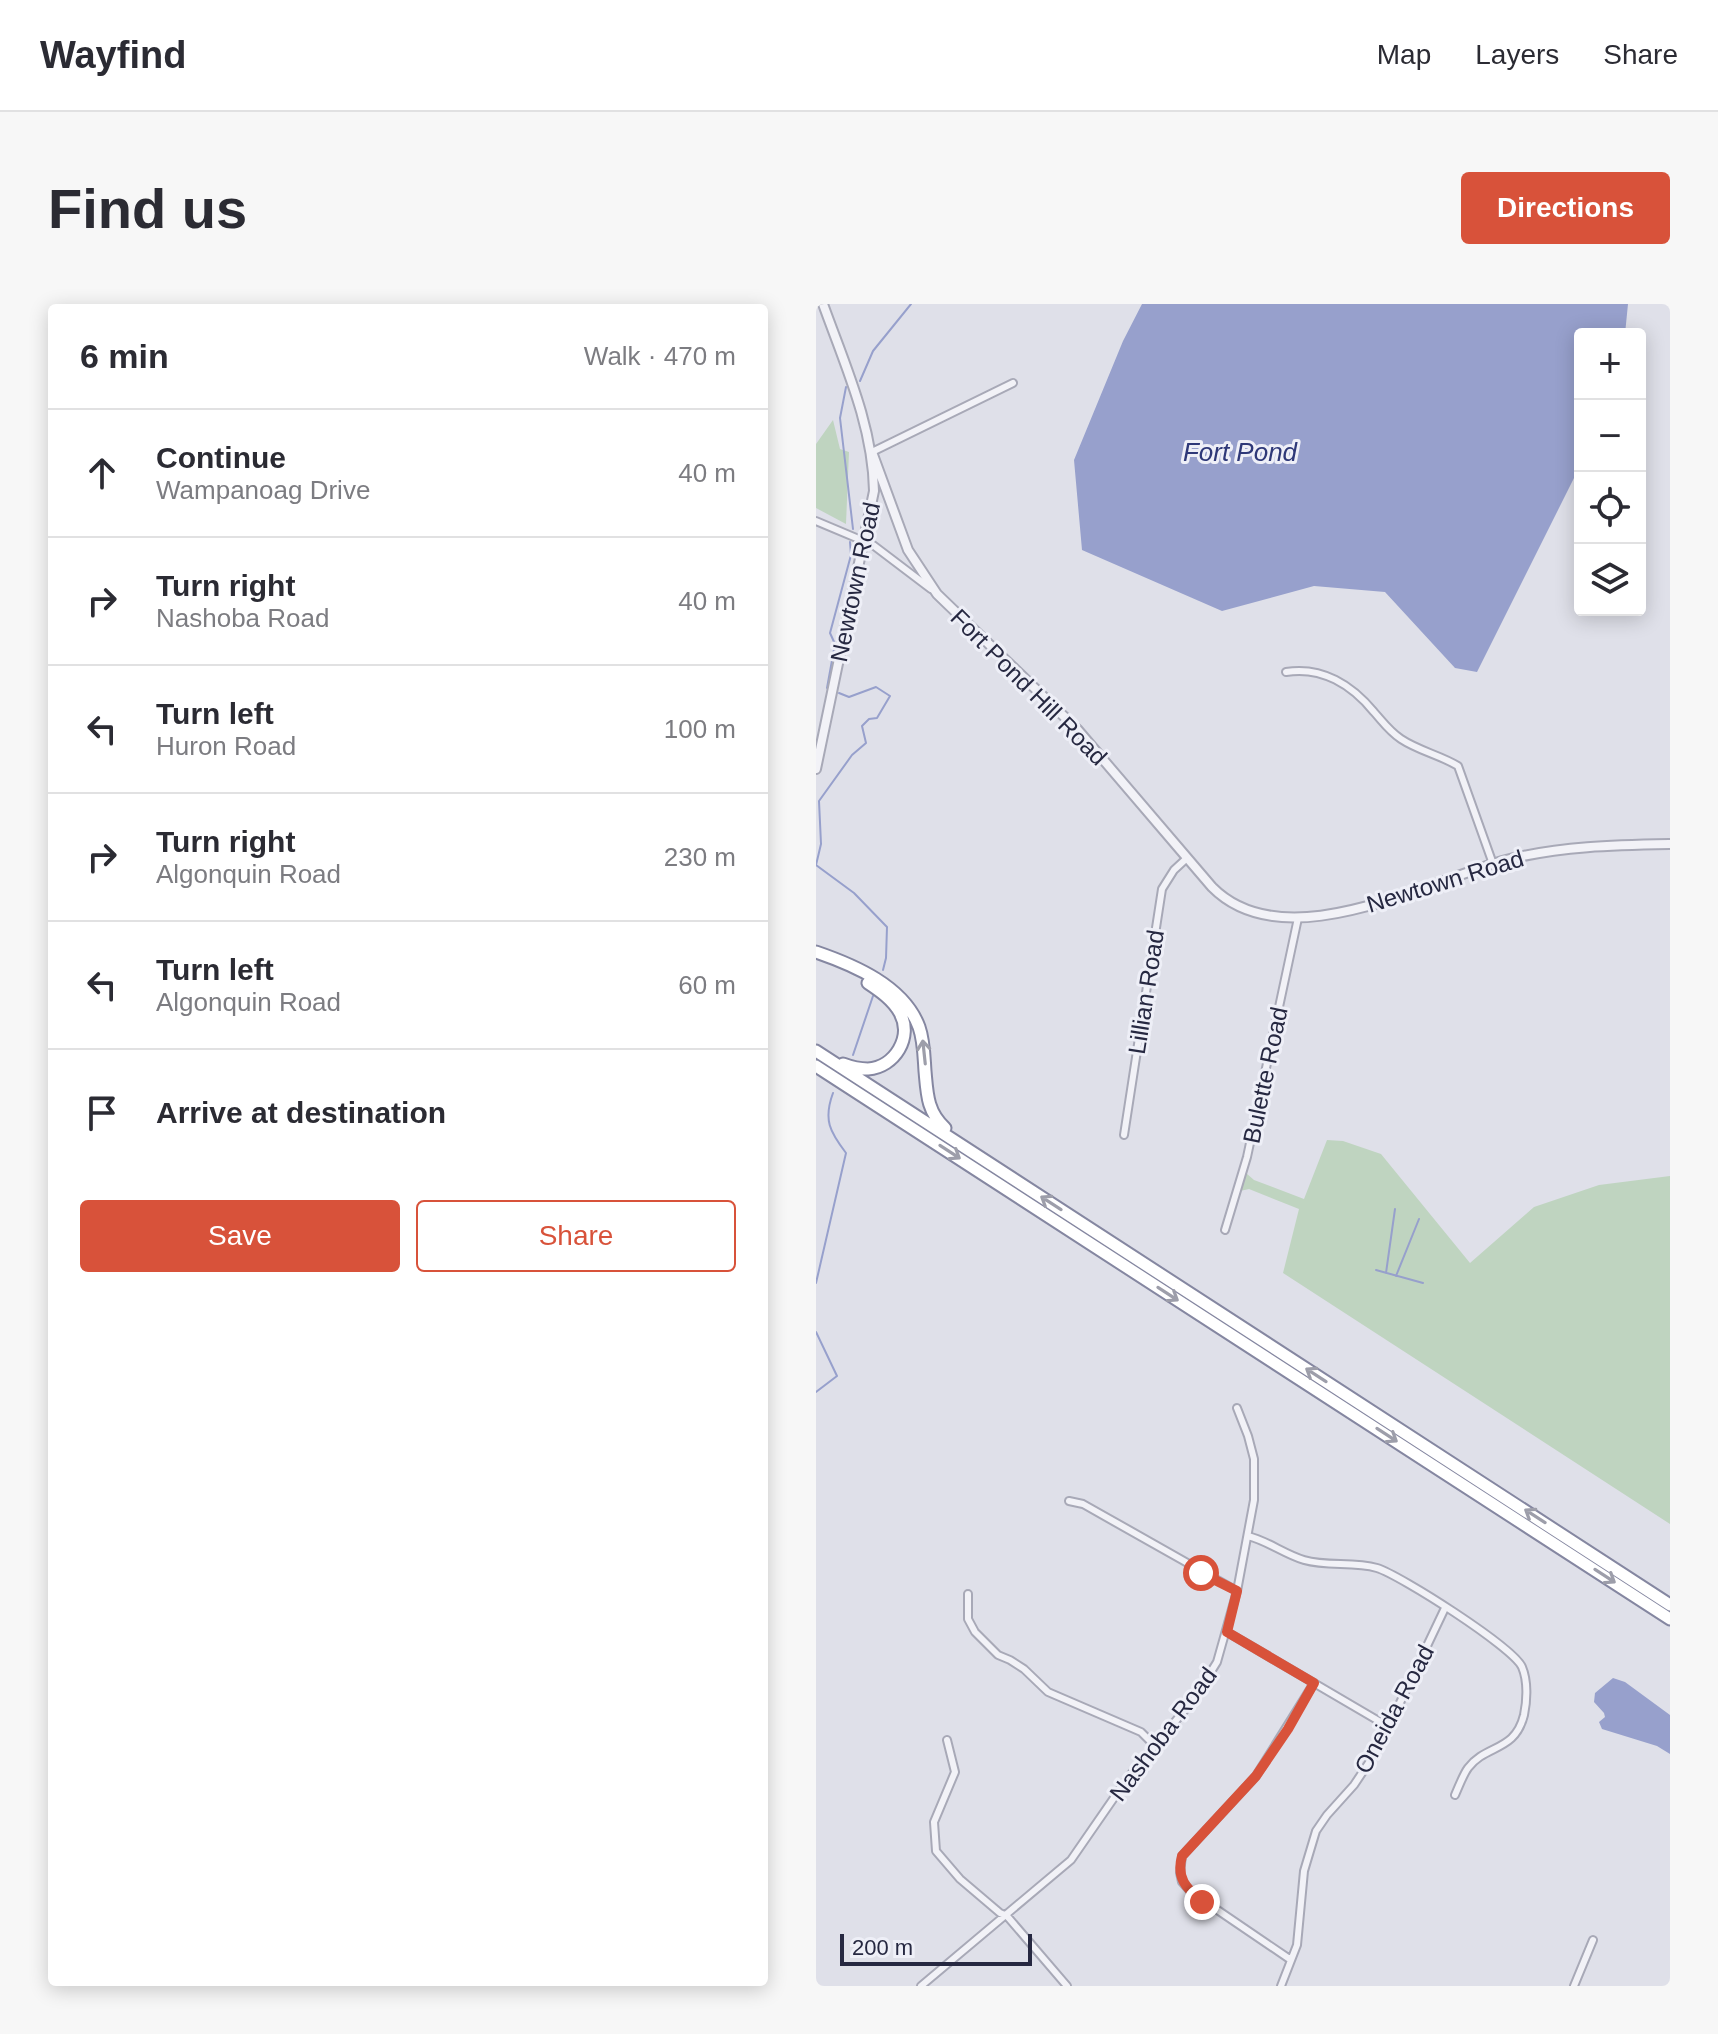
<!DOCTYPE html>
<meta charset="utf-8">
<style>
body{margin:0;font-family:Helvetica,sans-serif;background:#f7f7f7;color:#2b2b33}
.controls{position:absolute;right:24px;top:24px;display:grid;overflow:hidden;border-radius:8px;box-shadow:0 4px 20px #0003}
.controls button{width:72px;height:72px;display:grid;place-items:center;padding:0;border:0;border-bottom:2px solid #e1e1e2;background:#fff;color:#2b2b33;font:40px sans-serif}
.scale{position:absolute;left:24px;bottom:20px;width:192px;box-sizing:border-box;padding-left:8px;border:4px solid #262841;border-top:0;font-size:22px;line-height:28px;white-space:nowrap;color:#262841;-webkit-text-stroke:6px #eeeff7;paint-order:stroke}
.stop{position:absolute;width:24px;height:24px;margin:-18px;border:6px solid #d8523a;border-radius:50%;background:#fff}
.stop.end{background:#d8523a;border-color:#fff;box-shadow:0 2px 8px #0008}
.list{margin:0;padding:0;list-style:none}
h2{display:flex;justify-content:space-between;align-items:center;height:104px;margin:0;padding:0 32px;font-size:34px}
h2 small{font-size:26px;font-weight:400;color:#7c7c81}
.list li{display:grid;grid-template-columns:52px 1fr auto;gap:24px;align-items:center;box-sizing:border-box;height:128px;padding:0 32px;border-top:2px solid #e1e1e2}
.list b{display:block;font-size:30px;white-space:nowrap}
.list p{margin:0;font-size:26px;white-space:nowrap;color:#7c7c81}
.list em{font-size:26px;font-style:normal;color:#7c7c81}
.actions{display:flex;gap:16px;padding:24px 32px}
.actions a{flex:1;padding:18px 0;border:2px solid #d8523a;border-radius:8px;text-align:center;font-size:28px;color:#d8523a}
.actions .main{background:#d8523a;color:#fff}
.icon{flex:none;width:44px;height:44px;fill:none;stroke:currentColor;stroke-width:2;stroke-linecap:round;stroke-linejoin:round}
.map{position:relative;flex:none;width:854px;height:1682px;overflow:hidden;border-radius:8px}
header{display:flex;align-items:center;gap:48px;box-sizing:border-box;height:112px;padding:0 40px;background:#fff;border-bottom:2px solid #e1e1e2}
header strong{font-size:38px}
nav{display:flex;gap:44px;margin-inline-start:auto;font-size:28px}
.intro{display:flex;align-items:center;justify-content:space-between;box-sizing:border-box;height:192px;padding:0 48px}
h1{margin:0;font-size:56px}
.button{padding:20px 36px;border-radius:8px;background:#d8523a;color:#fff;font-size:28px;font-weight:700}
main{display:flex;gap:48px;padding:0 48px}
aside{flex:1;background:#fff;border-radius:8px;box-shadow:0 4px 20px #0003}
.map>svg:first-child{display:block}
.green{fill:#bfd4c0}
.water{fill:#97a0cc}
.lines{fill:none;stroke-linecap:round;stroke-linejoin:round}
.stream{stroke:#97a0cc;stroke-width:2}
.minor-casing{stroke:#a8a9b7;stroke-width:10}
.tertiary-casing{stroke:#a8a9b7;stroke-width:12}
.motorway-casing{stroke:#8587a1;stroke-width:15}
.minor{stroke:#f2f2f7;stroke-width:6}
.tertiary{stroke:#f2f2f7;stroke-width:8}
.motorway{stroke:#fff;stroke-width:11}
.oneway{stroke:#9d9eaa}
.route{stroke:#d8523a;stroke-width:10}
.labels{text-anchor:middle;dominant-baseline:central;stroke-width:6;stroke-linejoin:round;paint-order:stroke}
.street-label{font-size:24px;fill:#262841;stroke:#eeeff7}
.water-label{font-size:26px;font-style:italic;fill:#2e3878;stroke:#eeeff7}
</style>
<header>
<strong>Wayfind</strong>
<nav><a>Map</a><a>Layers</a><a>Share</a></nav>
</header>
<div class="intro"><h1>Find us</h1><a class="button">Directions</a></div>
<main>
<aside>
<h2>6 min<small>Walk · 470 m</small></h2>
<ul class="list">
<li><svg class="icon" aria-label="ahead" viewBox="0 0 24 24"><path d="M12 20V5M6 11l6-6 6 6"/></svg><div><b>Continue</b><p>Wampanoag Drive</p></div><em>40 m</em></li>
<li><svg class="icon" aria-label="right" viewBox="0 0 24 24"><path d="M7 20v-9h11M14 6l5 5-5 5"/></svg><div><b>Turn right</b><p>Nashoba Road</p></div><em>40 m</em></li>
<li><svg class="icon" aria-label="left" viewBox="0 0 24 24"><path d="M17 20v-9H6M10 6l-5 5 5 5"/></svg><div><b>Turn left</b><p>Huron Road</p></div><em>100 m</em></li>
<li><svg class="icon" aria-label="right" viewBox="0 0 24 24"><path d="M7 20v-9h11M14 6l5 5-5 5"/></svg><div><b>Turn right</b><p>Algonquin Road</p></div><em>230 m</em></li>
<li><svg class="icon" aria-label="left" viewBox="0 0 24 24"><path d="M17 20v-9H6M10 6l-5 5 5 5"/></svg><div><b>Turn left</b><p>Algonquin Road</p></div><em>60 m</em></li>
<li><svg class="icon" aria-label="arrive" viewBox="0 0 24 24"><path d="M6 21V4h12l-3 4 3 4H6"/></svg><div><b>Arrive at destination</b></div></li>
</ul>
<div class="actions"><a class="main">Save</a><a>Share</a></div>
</aside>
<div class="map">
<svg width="854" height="1682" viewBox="0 0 854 1682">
<rect width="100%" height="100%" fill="#dfe0e9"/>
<path class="green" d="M17,116L24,145L33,148L30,220L0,204V140Z
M511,836L527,837L565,850L654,959L718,903L783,881L854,872V1220L467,969L483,905L433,885L424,887L430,869L438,876L488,895Z"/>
<path class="water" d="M326,0H812L809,30H764V162L661,368L639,364L569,288L498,282L406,307L266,246L258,156L307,37Z
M797,1374L809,1378L854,1411V1450L841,1442L786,1425L783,1418L789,1413L788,1409L778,1398L779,1389Z"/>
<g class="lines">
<path class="stream" d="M44,77L57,47L95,0
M30,83L24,114L37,225
M11,384L19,340L14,329L35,251L34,238
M23,389L33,393L60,383L74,392L61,414L53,415L46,422L50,439L36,451L3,497L5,540L0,561L38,589L71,623L70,654L67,666
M37,751L57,692
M560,966L607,979
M570,969L579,905
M580,972L603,915
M0,979L30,849C14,828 7,816 17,789
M0,1028L21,1072L0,1088"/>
<defs>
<path id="minor" d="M56,148L197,79
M0,217L57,241L115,285
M470,368C506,362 536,381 558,408C567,418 573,427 585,435C603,447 624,451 642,462L677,560
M308,831L346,585L358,566L371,554
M409,926L431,853L482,614
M253,1197L267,1200L421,1287
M432,1232C452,1237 468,1250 488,1256C512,1263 537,1257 561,1264C584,1271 697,1343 706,1363C712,1377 711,1397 708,1411C699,1448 670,1440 652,1464C647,1471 643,1482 639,1491
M152,1290V1315L159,1328L182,1351L194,1356L208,1365L232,1388L325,1428L338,1441
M411,1328L573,1423
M131,1436L139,1468L118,1518L120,1547L144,1575L184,1609L191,1612L251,1682
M475,1656L375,1588L366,1578L364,1569L366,1552L440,1472L498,1379
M105,1682L255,1556L311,1475L378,1395L401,1358L421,1287L438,1196V1155L432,1132L421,1104
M465,1682L481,1641L488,1567L500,1527L511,1511L538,1481L562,1445L629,1304
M758,1682L777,1636"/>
<path id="tertiary" d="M56,148L92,246L121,290L261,425L396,583C468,656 609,578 690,556C743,542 800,541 854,540
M0,465L58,187C57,122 29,61 7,0"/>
<path id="motorway" d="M0,648C38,661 88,682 103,723C108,737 108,753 109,767C111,789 111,808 129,824
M0,747L854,1301
M27,760C35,763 44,765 52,765C79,763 97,733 84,709C77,696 64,687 52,679
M0,762L854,1315"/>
</defs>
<use href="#minor" class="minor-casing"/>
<use href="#tertiary" class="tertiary-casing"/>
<use href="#motorway" class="motorway-casing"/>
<use href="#minor" class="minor"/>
<use href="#tertiary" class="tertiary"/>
<use href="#motorway" class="motorway"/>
</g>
<defs><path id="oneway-shaft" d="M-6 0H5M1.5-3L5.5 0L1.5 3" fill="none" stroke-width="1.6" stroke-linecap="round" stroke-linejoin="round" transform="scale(2)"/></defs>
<g class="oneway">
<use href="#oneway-shaft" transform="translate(108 748) rotate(-96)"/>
<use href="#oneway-shaft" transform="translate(134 848) rotate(33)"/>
<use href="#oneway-shaft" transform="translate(235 899) rotate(-147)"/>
<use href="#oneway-shaft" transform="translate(352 990) rotate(33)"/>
<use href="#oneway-shaft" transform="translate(500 1071) rotate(-147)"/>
<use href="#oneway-shaft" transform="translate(571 1131) rotate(33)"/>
<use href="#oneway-shaft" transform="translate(719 1212) rotate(-147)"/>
<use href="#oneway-shaft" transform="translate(789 1272) rotate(33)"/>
</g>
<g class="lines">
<path class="route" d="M385,1269L421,1287L411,1328L498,1379L472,1425L440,1472L366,1552C360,1574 370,1584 386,1598"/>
</g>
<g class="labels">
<g class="street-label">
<text transform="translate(39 278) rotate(-78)">Newtown Road</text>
<text transform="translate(213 383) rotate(45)">Fort Pond Hill Road</text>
<text transform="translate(629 577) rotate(-17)">Newtown Road</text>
<text transform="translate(330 688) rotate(-81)">Lillian Road</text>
<text transform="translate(449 771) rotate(-78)">Bulette Road</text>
<text transform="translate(578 1405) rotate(-62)">Oneida Road</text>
<text transform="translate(347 1430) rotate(-53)">Nashoba Road</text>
</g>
<g class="water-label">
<text x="424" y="148">Fort Pond</text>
</g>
</g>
</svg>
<div class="controls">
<button>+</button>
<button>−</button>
<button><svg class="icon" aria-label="locate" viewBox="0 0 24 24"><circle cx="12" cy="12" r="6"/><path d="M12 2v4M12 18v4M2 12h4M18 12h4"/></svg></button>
<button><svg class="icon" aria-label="layers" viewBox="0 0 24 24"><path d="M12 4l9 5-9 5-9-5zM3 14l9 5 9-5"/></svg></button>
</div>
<div class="scale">200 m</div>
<div class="stop" style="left:385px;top:1269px"></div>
<div class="stop end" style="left:386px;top:1598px"></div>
</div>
</main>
